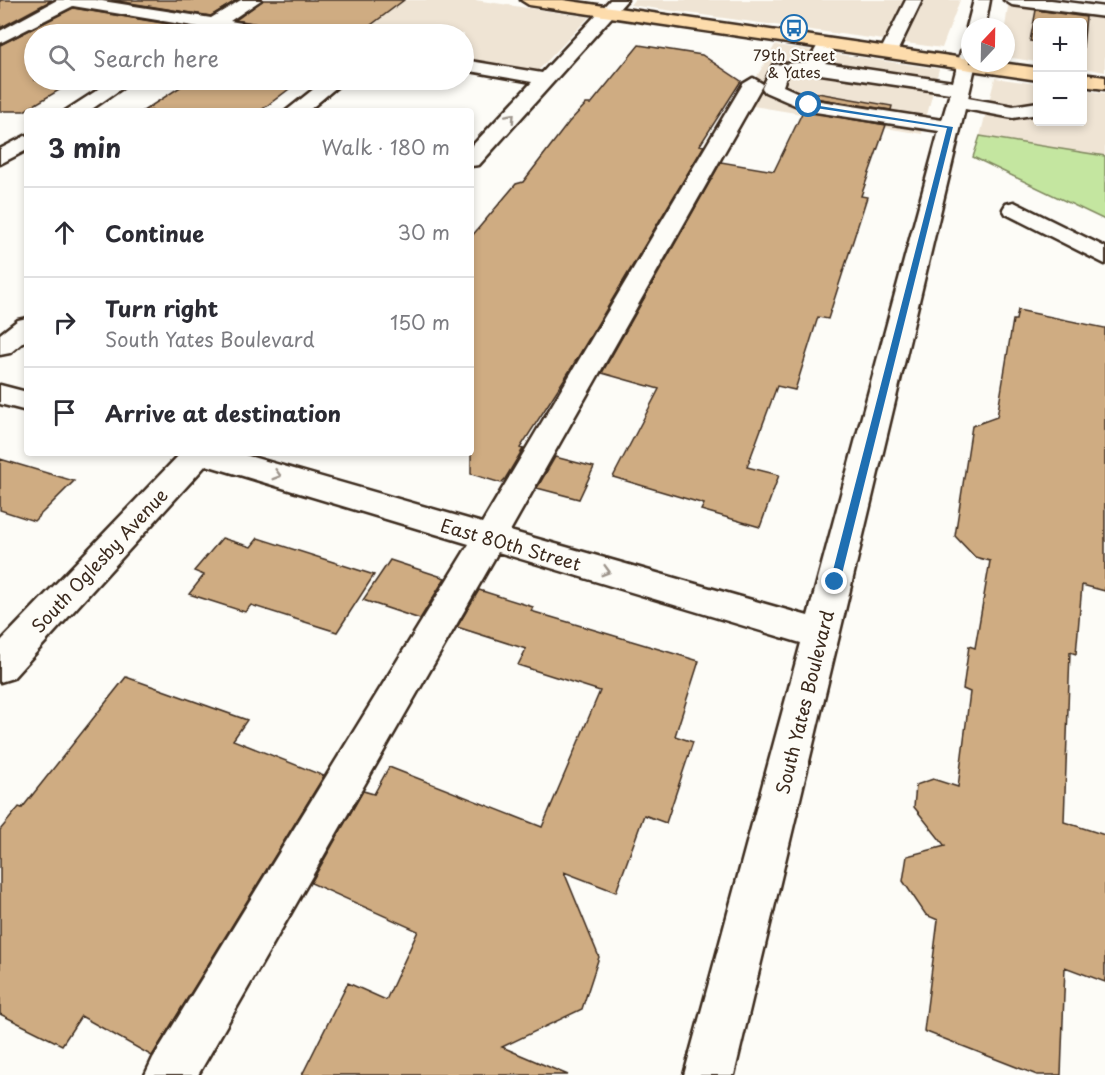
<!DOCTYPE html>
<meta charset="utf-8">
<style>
body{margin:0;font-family:"Playpen Sans",sans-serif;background:#f2f2f3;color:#2b2b33}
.controls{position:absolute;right:18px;top:18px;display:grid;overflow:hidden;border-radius:6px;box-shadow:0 3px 9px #0003}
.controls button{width:54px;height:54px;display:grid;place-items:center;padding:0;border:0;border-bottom:2px solid #e1e1e2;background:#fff;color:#2b2b33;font:30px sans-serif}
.compass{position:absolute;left:961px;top:18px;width:54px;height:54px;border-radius:50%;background:#fff;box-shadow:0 3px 9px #0003;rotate:22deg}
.stop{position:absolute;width:18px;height:18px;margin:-14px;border:4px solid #1f6fb2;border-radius:50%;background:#fff}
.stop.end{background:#1f6fb2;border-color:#fff;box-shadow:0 2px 6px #0008}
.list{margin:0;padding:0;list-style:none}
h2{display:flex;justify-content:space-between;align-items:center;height:78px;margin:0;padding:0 24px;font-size:26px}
h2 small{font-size:20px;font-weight:400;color:#7c7c81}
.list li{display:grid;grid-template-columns:39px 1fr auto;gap:18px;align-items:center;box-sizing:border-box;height:90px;padding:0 24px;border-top:2px solid #e1e1e2}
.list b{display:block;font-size:22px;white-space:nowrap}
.list p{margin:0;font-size:20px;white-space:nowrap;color:#7c7c81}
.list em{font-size:20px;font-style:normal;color:#7c7c81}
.icon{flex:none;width:33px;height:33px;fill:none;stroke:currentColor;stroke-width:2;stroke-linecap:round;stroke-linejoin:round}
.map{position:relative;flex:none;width:1105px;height:1075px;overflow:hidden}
.search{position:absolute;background:#fff;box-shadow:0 3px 9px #0003;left:24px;top:24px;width:450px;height:66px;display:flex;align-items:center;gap:15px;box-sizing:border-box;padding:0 21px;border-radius:33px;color:#7c7c81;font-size:22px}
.panel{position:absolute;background:#fff;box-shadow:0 3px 9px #0003;left:24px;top:108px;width:450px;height:348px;border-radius:6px}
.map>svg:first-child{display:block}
.built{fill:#efe4d4}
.green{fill:#c4e6a0;stroke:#80885f;stroke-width:1.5}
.building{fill:#cfac82;stroke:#3b2a1e;stroke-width:1.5}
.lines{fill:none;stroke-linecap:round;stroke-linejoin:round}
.minor-casing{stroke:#3b2a1e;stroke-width:5}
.major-casing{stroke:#3b2a1e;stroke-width:5}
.minor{fill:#fdfcf7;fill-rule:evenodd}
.major{fill:#fddcac;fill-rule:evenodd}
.oneway{stroke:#9c938a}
.route{fill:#1f6fb2}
.labels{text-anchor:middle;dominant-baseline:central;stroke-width:4.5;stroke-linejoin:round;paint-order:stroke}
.far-poi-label{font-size:15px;fill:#3b2a1e;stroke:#fdfcf7}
.street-label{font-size:18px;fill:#3b2a1e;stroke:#fdfcf7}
</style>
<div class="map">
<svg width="1105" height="1075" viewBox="0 0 1105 1075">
<rect width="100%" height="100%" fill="#fdfcf7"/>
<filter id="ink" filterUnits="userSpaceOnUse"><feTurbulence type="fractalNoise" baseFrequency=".0167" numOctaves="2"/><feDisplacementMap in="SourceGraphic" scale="12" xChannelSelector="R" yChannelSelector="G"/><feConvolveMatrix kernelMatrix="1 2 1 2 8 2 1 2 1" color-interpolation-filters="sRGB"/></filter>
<g filter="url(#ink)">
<path class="built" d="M278,0H475L589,17L532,77L464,65V34H276L235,28Z
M634,0H960L942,48L630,5Z
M1009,0L1105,12V72L1083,68L1082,22H1038L1037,62L1006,57L1005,27Z
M775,45L939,69L922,134L741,104Z
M995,78L1037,84L1038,122H1082L1083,90L1105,93V156L980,136Z"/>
<path class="green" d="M980,136L1105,156V220L973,157Z"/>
<path class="building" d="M0,0H52L0,28Z
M111,0H237L211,16Z
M263,0H404L359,34H287L276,27L236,20Z
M73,8L168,24L151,34H34V80H76L24,111H0V45Z
M1036,10L1086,17L1083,48V22H1038V42L1030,41Z
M639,45L702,55L741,81L700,145L704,146L572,367L520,448L523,449L505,479L501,483L471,474V237L516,184L523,182L569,122L586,104H591Z
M191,80H301L260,111H143Z
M812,92L892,106L891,110L815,98L810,96Z
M803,111L886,125L861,196L867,197L828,319L818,317L795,390L777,386L747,467L779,475L760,527L701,510L704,504L613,477L659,389L602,373L721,162L774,171Z
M1018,310L1105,328V591L1082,585L1076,654L1070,652L1064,822L1105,835V982L1065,967L1061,1075H1037L924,1031L938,920L926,915L903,881L907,856L945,846L914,807L916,785L933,779L958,787L970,692L963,689L969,646L975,648L990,561L975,557L955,536L972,426L997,417L1013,320H1016Z
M555,457L594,467L579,499L537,488Z
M0,459L74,481L34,521L0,510Z
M222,538L251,547L258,538L374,575L337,632L251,605L245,612L189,594L204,575L194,571Z
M390,560L445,578L420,619L363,600Z
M479,590L533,607L531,611L699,661L675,736L693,742L666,823L644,815L616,892L564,872L599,957L582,1009L502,1047L568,1075H302L348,983L386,1000L418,931L311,883L363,791L374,794L389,767L542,827L600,691L518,665L526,649L457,627Z
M126,677L247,720L233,740L324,776L152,1056L81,1016L62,1045L0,1014V830L19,807L22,808Z"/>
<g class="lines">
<defs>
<path id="minor" d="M57,0H96L211,18L241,0H261L230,21L276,29L285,34H247L217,30L206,34L200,33L199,27L73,6L0,43V31Z
M610,0H627L479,165L471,166V147L532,82L464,70V60L542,73Z
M906,0H922L895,56H883L880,52Z
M974,0H990L985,27H970V31L967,27Z
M1004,0H1051L1105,7V17L1012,5Z
M825,42L834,47L825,63L953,82L961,51L970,46V63H976L968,98L1013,106L1038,102V114L1013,118L965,109L734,1075H684L801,643L498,552L198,1075H145L153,1058L469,544L206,465L13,678L0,682V642L181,453H238L482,523L743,84L753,78L763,84L510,531L808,616L939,131L809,111L765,92L762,88L773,65L808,62L819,43ZM814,73L950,93L942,120L814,100L783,86L787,74Z
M113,80H134L89,111H65Z
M325,80H345L308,111H286Z
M27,135V150L0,164V149Z
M1014,202L1105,247V264L1006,214L1003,209L1006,204Z
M27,318V339L10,353L0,355V334L18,320Z
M0,385L27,392V411L0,404Z"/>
<path id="major" d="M521,0H563L970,59V63H1001L1038,68V80L529,5Z
M1082,74L1105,77V89L1082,86Z"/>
</defs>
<use href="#minor" class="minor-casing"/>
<use href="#major" class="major-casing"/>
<use href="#minor" class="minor"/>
<use href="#major" class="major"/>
</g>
<defs><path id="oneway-chevron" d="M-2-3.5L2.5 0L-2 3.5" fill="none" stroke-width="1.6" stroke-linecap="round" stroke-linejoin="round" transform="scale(1.5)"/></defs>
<g class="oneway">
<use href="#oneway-chevron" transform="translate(511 117) rotate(-47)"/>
<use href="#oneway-chevron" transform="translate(277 475) rotate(16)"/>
<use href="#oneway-chevron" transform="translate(606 571) rotate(16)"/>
</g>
</g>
<path class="route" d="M807,104L953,127L840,582L835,585L830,582L947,128L809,107Z"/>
<defs>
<symbol id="bus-ring" viewBox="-11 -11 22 22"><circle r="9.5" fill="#fdfcf7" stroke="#1f6fb2" stroke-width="1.5"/><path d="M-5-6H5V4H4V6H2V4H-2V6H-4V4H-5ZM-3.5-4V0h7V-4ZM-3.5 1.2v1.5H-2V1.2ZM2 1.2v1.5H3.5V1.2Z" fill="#1f6fb2"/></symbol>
</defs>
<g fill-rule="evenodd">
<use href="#bus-ring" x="779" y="13" width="30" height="30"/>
</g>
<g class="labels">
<g class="far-poi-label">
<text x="794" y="54">79th Street<tspan x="794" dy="17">&amp; Yates</tspan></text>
</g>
<g class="street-label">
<text transform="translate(511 544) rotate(16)">East 80th Street</text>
<text transform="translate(99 560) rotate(-47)">South Oglesby Avenue</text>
<text transform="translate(804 702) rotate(-76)">South Yates Boulevard</text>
</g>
</g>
</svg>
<div class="controls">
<button>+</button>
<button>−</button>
</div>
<svg class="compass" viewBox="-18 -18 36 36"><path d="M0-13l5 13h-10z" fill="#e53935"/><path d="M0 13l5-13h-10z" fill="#7c7c81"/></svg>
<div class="stop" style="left:809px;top:105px"></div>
<div class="stop end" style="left:835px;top:582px"></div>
<div class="search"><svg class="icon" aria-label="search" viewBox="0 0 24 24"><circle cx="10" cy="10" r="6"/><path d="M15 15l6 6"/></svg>Search here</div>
<section class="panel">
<h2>3 min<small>Walk · 180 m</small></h2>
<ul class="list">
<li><svg class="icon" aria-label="ahead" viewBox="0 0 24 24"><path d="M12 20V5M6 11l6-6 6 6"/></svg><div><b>Continue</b></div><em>30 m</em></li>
<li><svg class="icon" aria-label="right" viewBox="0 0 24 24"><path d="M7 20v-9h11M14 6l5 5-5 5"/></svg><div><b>Turn right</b><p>South Yates Boulevard</p></div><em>150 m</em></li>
<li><svg class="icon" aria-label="arrive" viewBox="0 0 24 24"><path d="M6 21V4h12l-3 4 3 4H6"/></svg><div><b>Arrive at destination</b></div></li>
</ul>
</section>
</div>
